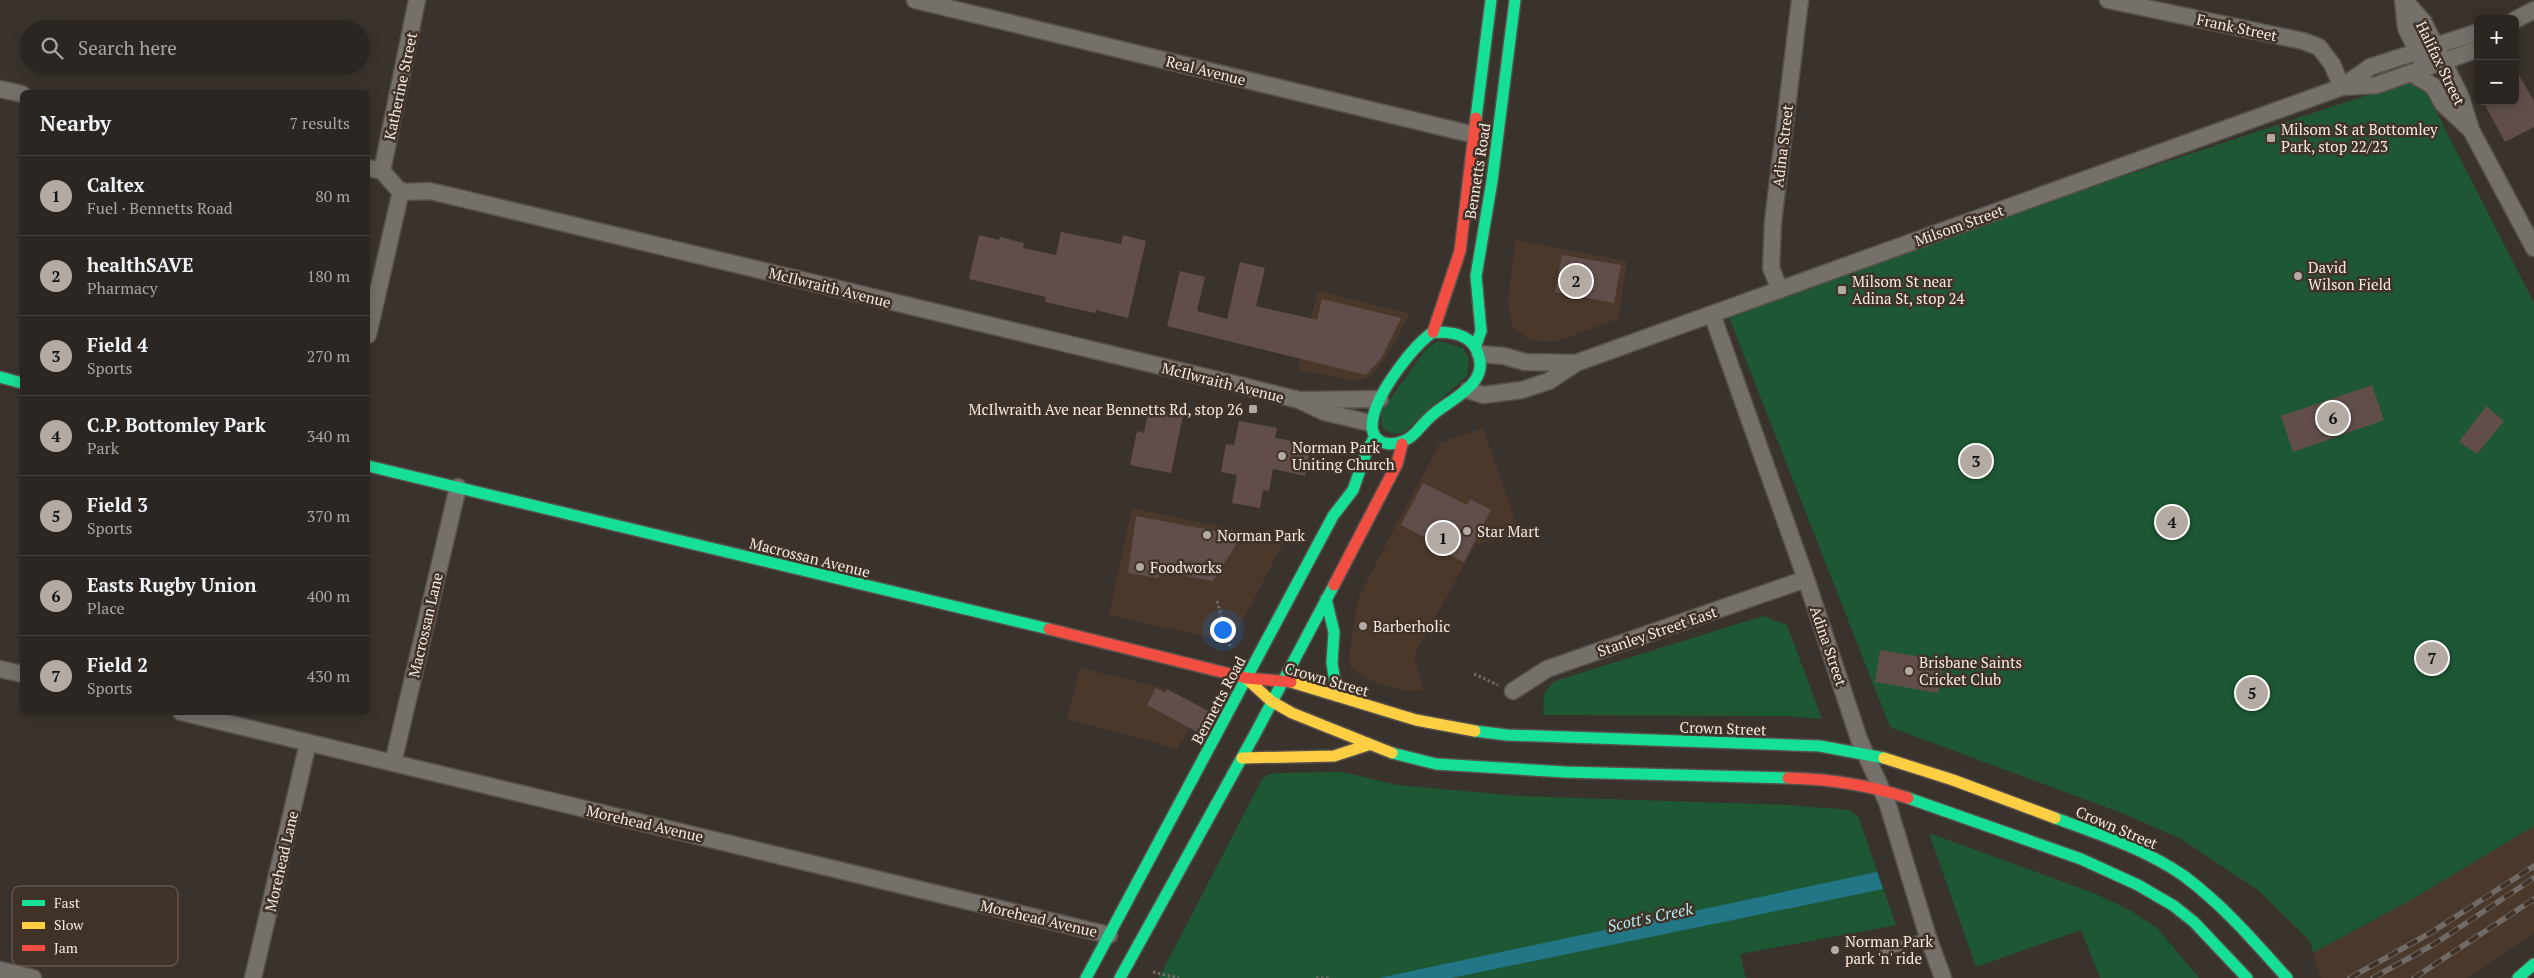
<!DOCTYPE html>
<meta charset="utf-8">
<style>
body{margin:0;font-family:"PT Serif",serif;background:#342e2a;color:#f1f3f6}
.controls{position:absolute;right:15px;top:15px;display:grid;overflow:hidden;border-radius:8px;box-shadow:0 2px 12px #0003}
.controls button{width:45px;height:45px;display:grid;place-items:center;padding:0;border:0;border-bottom:1px solid #484340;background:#2c2622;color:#f1f3f6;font:25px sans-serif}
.you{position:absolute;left:1222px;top:629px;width:18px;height:18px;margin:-12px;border:4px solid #fff;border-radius:50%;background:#1a73e8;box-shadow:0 0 0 8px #1a73e833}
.badge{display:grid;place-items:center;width:32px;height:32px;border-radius:50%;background:#b2aaa3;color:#111;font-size:16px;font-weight:700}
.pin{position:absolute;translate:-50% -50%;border:2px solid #fff;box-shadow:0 1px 5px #0006}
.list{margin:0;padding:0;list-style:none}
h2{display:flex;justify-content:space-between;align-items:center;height:65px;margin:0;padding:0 20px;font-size:21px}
h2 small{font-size:16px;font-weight:400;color:#a6a5a5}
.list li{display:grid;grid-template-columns:32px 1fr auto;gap:15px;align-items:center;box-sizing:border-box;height:80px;padding:0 20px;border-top:1px solid #484340}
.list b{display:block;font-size:19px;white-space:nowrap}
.list p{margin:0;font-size:16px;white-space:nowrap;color:#a6a5a5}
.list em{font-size:16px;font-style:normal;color:#a6a5a5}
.icon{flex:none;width:28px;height:28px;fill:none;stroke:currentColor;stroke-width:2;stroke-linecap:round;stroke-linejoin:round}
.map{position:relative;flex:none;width:2534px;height:978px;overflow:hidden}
.search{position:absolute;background:#2c2622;box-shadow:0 2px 12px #0003;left:20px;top:20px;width:350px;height:55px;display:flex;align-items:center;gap:12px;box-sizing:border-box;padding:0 18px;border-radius:28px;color:#a6a5a5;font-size:19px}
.panel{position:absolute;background:#2c2622;box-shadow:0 2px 12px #0003;left:20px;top:90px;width:350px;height:625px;border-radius:8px}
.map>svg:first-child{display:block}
.built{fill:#4a392a}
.green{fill:#1d5734}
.water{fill:#227686}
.building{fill:#614e4b}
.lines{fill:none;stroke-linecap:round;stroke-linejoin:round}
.lane-casing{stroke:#57504b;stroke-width:11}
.street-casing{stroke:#57504b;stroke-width:19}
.fast-casing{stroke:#57504b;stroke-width:14}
.slow-casing{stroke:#57504b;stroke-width:14}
.jam-casing{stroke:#57504b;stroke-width:14}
.path{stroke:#6e6964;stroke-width:3;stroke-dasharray:2.5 2.5;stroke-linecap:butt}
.lane{stroke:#76706b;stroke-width:9}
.street{stroke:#76706b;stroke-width:16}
.fast{stroke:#16e098;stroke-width:11}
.slow{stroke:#ffcf43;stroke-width:11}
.jam{stroke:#f24e42;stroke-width:11}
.rail-casing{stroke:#716b67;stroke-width:5.5}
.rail{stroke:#403227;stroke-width:4;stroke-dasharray:11;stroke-linecap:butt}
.poi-dot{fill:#b2aaa3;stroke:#403227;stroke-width:2}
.labels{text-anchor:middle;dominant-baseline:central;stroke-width:5;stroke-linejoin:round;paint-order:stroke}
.street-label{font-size:15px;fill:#f3eae3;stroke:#403227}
.poi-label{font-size:15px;fill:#f3eae3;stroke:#403227;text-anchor:start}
.water-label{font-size:16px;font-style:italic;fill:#b5e8f4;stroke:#403227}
.key{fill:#403227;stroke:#76695f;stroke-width:1}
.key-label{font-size:14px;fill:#f3eae3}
</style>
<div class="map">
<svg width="2534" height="978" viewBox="0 0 2534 978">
<rect width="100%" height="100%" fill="#3a332d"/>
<path class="built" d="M1515,240L1627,261L1618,319L1554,342L1531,341L1513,327L1508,305Z
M1318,291L1410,314L1384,360L1372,375L1358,381L1298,370Z
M1483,428L1519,531L1475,545L1414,656L1424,690L1404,691L1366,679L1352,668L1349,659L1357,603L1363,588L1440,443Z
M1132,508L1285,540L1234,636L1221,640L1109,615Z
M1080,668L1167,689L1201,707L1178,749L1067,719Z
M2534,826V933L2525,939L2467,978H2321L2320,976L2313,953L2416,897Z"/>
<path class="green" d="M2419,78L2534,303V826L2416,897L2313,953L2310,941L2258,890L2181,839L2127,815L1890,727L1729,317L2075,192Z
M1439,341L1463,348L1469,359L1467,376L1403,433L1392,434L1382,427L1381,412L1426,349Z
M1763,616L1787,625L1822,719L1788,716L1543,715L1544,693L1555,681Z
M1342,772L1398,785L1518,796L1788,805L1849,810L1858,816L1896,925L1740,954L1746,978H1159L1261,781L1267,775L1276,773Z
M1929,833L2096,894L2131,911L2157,928L2199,978H2100L2081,930L1976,967Z"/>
<path class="water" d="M1877,872L1883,889L1451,978H1379Z"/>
<path class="building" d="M2515,68L2534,101V127L2505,142L2483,101H2515Z
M1061,232L1121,244L1123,235L1146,241L1128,318L1096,310L1095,313L1045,302L1046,297L969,279L979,235L999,240L1000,237L1024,243L1023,248L1056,255Z
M1562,255L1621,265L1614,303L1555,292Z
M1240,262L1265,268L1256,306L1317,320L1322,299L1401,318L1382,357L1366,375L1167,326L1180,271L1205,277L1197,311L1227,319Z
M2372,385L2384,420L2293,452L2281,416Z
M2486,406L2504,421L2477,454L2459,442Z
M1149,408L1183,415L1171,473L1130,465L1137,431L1144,433Z
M1239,421L1277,428L1275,438L1311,444L1305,476L1273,469L1269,491L1263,490L1260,508L1232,503L1237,475L1221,472L1226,444L1234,445Z
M1423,483L1467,505L1470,499L1491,510L1464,562L1443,552L1445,548L1401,525Z
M1136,516L1231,534L1230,538L1239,540L1213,581L1159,571L1158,578L1128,573Z
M1880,650L1943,661L1938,693L1875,682Z
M1156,688L1165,693L1167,689L1208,711L1197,732L1147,705Z"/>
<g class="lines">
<defs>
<path id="lane" d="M1885,951L1928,937"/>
<path id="street" d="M915,0L1483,137
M2108,0L2303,41L2319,47L2332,64L2342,87
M2403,0L2406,28L2421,59
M2404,0L2423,21L2461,97L2471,130L2534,248
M2515,20L2534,10
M2411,73L2433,86L2443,104L2471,130
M2342,87L2377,85L2478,49
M0,89L22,94
M368,168L382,171L398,189L405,192L429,191L447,195L1235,384L1299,400L1324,412L1370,423
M382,171L417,0
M1780,290L1771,268L1773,222L1800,0
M1712,314L1806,579L1859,739L1887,802L1928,937L1943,978
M368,335L401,191
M1480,354L1504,356L1525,362L1576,363
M1468,390L1483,395L1522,390L1549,381L1576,363L2342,87L2370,67L2478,32
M1302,400L1380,399
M0,669L22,674
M1513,691L1547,669L1806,579
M181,712L1109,935
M393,763L458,487
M0,970L33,978
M253,978L308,743"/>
<path id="fast" d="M1476,118L1491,0
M1433,332C1449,332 1468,333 1476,349C1493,381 1455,397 1436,412C1429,417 1423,424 1417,431C1400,451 1366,448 1373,418C1378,392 1412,347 1433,332Z
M1476,345L1481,331L1476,276L1492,181L1515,0
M0,377L22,383
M368,466L1049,629
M1326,599L1334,632L1332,663L1337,696
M1475,731L1507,735L1820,746L1884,758
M1392,753L1436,764L1565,772L1788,778
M1908,798L2081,859L2138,885L2174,906L2194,922L2247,978
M2055,818C2099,834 2145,849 2184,876C2223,905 2255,942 2287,978
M1086,978L1333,516L1353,490L1366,453L1375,436
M1120,978L1255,734L1334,585
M2518,978L2534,964"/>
<path id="slow" d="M1246,678L1271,701L1292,713L1392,753
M1291,682L1416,720L1475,731
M1242,758L1334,756L1368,745
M1884,758L1953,780L2055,818"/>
<path id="jam" d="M1433,332L1460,251L1476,118
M1334,585L1397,464L1402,444
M1049,629L1246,678L1291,682
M1788,778C1829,779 1869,785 1908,798"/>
</defs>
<use href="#lane" class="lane-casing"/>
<use href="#street" class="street-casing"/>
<use href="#fast" class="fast-casing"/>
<use href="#slow" class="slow-casing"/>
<use href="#jam" class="jam-casing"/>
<path class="path" d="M1217,601L1230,646
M1474,674L1498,685
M1153,972L1179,978
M1316,978H1331"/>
<use href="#lane" class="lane"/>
<use href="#street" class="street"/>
<use href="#fast" class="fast"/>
<use href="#slow" class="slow"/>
<use href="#jam" class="jam"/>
<defs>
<path id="rail" d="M2350,978L2432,932L2534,866
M2373,978L2436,943L2534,878
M2414,978L2534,899"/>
</defs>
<use href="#rail" class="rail-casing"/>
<use href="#rail" class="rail"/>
</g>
<g class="poi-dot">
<rect x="2266" y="133" width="10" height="10" rx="2.5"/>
<circle cx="2298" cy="276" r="5"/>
<rect x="1837" y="285" width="10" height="10" rx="2.5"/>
<rect x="1248" y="404" width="10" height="10" rx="2.5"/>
<circle cx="1282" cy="456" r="5"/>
<circle cx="1467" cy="531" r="5"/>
<circle cx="1207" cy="535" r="5"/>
<circle cx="1140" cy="567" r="5"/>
<circle cx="1363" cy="626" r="5"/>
<circle cx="1909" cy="671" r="5"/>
<circle cx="1835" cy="950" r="5"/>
</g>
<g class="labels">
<g class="street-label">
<text transform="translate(2237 27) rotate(12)">Frank Street</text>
<text transform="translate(2441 63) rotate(64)">Halifax Street</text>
<text transform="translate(1206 70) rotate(14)">Real Avenue</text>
<text transform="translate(400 86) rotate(-78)">Katherine Street</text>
<text transform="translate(1782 146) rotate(-83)">Adina Street</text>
<text transform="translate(1477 171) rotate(-81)">Bennetts Road</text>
<text transform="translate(1959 225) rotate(-20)">Milsom Street</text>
<text transform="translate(830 287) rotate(14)">McIlwraith Avenue</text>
<text transform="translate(1223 382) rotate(14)">McIlwraith Avenue</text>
<text transform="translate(810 557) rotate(14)">Macrossan Avenue</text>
<text transform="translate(425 625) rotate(-77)">Macrossan Lane</text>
<text transform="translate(1657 631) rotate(-19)">Stanley Street East</text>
<text transform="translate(1829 646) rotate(71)">Adina Street</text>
<text transform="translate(1327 679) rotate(16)">Crown Street</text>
<text transform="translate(1218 700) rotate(-62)">Bennetts Road</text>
<text transform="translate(1723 728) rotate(2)">Crown Street</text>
<text transform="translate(645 823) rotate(13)">Morehead Avenue</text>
<text transform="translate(2117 827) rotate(23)">Crown Street</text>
<text transform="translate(281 861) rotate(-77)">Morehead Lane</text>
<text transform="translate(1039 918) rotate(13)">Morehead Avenue</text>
</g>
<g class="poi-label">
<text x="2281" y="129">Milsom St at Bottomley<tspan x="2281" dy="17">Park, stop 22/23</tspan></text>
<text x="2308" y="267">David<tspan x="2308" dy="17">Wilson Field</tspan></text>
<text x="1852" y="281">Milsom St near<tspan x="1852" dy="17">Adina St, stop 24</tspan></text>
<text x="1243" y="409" text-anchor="end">McIlwraith Ave near Bennetts Rd, stop 26</text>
<text x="1292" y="447">Norman Park<tspan x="1292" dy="17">Uniting Church</tspan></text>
<text x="1477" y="531">Star Mart</text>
<text x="1217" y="535">Norman Park</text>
<text x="1150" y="567">Foodworks</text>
<text x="1373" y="626">Barberholic</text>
<text x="1919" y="662">Brisbane Saints<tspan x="1919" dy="17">Cricket Club</tspan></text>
<text x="1845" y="941">Norman Park<tspan x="1845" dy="17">park 'n' ride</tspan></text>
</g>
<g class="water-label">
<text transform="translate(1650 917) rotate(-12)">Scott's Creek</text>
</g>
</g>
<rect x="12" y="886" width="166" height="80" rx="8" class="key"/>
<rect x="22" y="900" width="23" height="6" fill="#16e098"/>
<rect x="22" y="922" width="23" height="7" fill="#ffcf43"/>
<rect x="22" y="945" width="23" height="6" fill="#f24e42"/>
<g class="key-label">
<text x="54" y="908">Fast</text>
<text x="54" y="930">Slow</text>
<text x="54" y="953">Jam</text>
</g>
</svg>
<div class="controls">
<button>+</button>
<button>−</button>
</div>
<div class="you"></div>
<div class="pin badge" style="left:1443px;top:538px">1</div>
<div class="pin badge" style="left:1576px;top:281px">2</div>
<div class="pin badge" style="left:1976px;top:461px">3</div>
<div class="pin badge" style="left:2172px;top:522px">4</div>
<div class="pin badge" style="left:2252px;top:693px">5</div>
<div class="pin badge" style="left:2333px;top:418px">6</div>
<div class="pin badge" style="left:2432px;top:658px">7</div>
<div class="search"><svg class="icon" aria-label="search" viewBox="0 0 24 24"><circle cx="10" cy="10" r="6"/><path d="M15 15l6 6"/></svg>Search here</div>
<section class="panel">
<h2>Nearby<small>7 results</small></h2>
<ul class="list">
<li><span class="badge">1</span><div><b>Caltex</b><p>Fuel · Bennetts Road</p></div><em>80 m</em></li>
<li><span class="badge">2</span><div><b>healthSAVE</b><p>Pharmacy</p></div><em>180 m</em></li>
<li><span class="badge">3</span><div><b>Field 4</b><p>Sports</p></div><em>270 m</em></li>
<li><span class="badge">4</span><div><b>C.P. Bottomley Park</b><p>Park</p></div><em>340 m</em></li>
<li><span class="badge">5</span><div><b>Field 3</b><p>Sports</p></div><em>370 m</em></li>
<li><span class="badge">6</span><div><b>Easts Rugby Union</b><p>Place</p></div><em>400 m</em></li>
<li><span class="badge">7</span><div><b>Field 2</b><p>Sports</p></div><em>430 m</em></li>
</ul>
</section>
</div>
